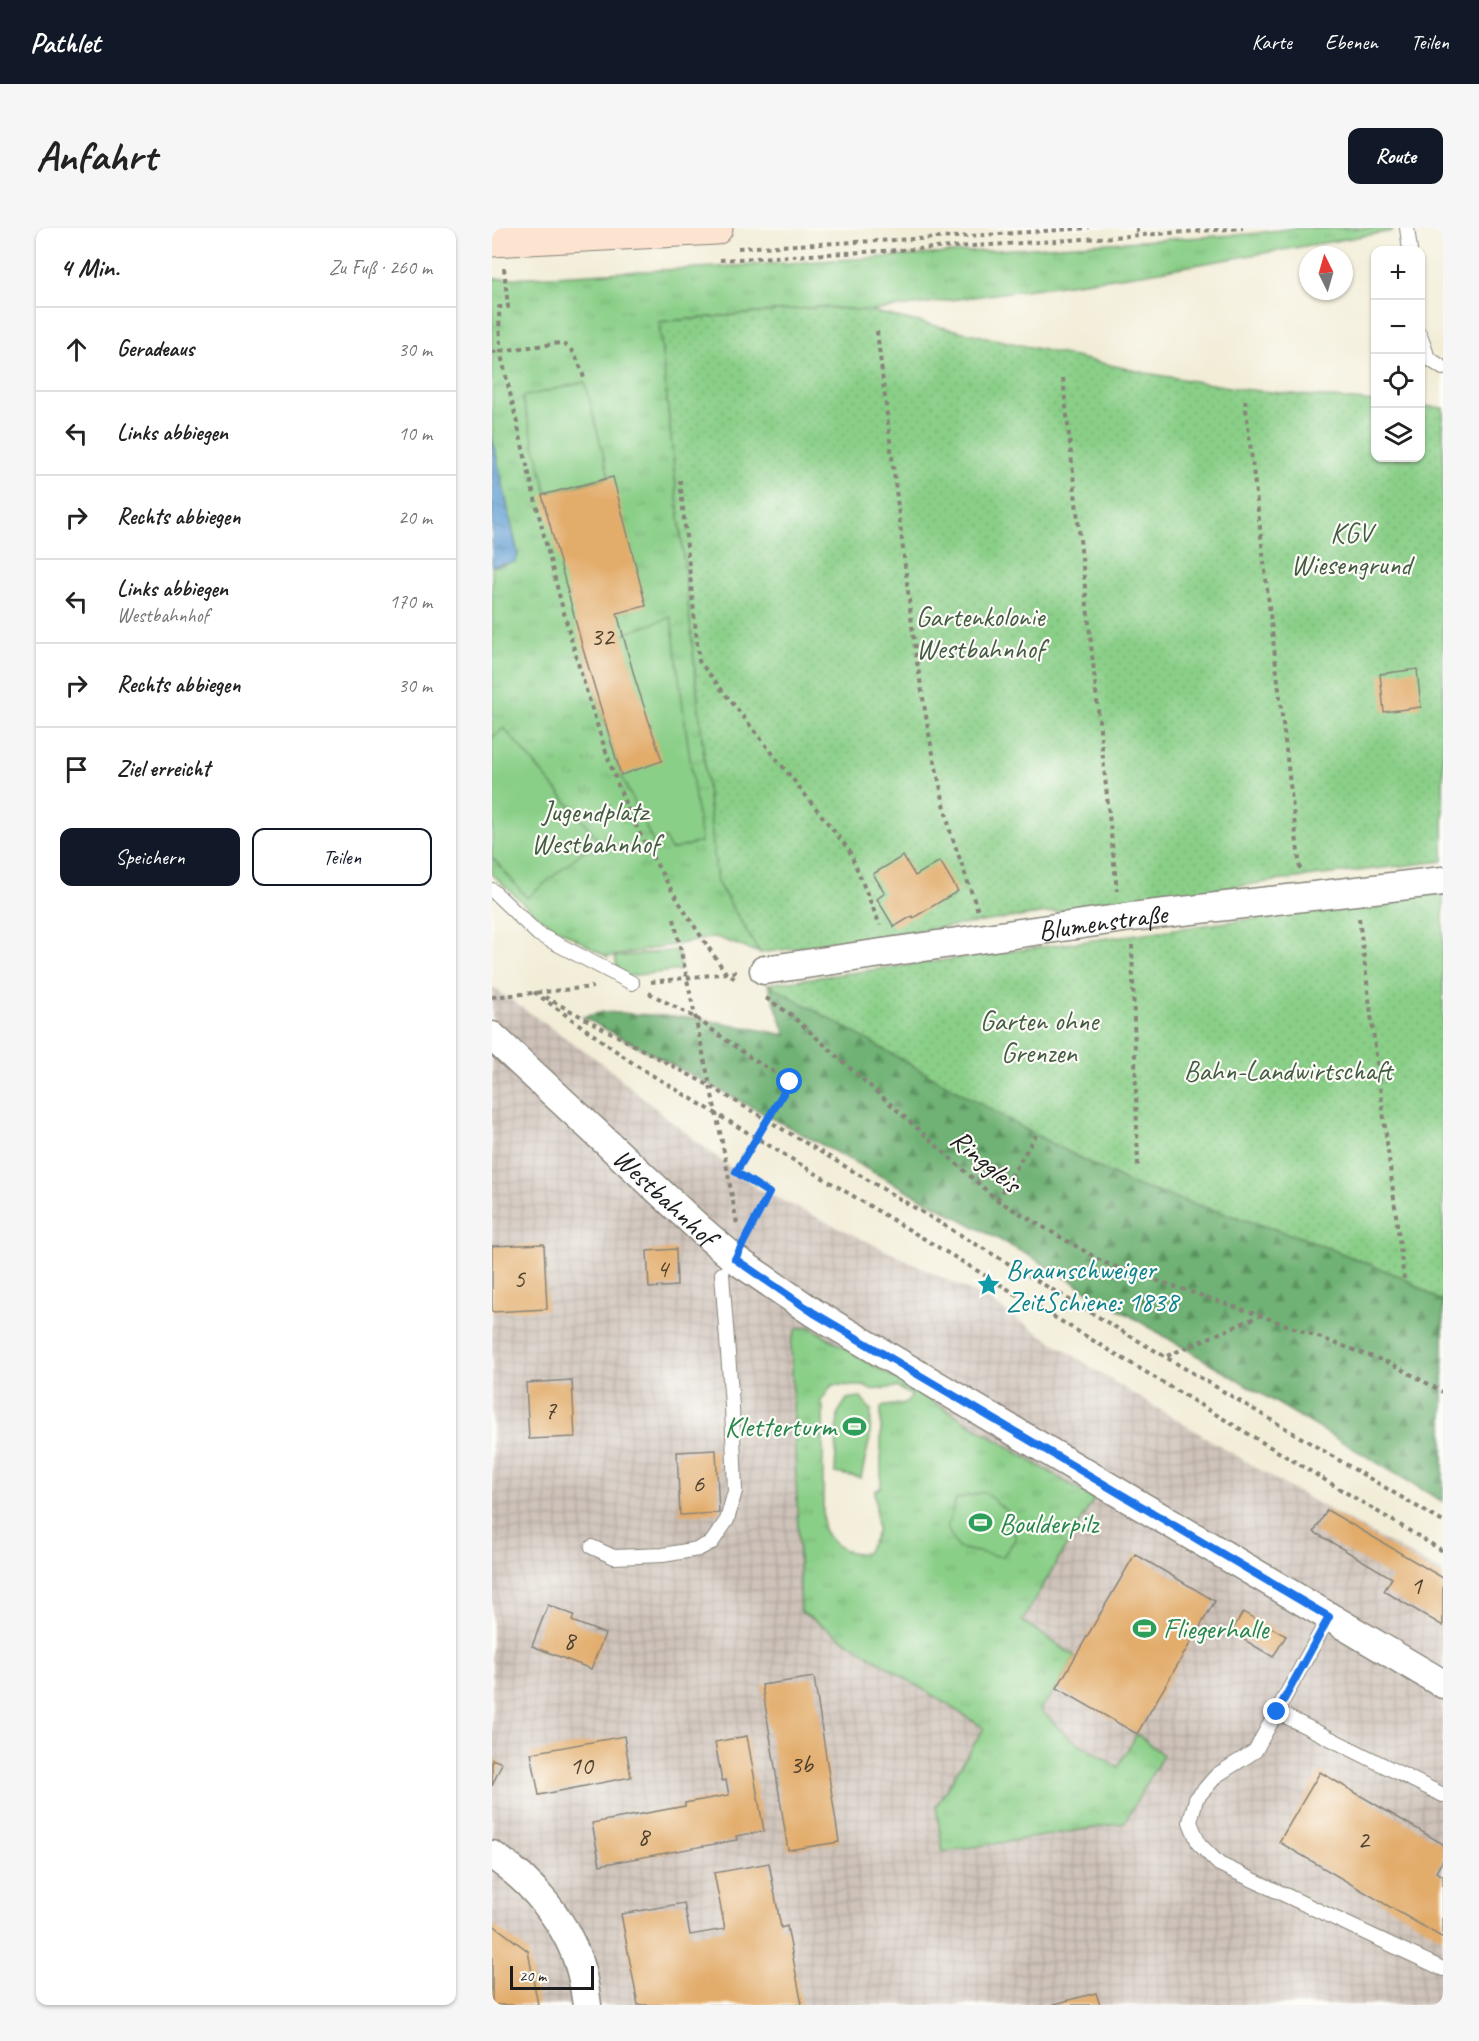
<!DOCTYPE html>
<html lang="de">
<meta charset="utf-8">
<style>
body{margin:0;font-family:Caveat,sans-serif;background:#f6f6f6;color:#222}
.controls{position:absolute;right:18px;top:18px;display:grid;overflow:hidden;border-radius:12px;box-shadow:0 2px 4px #0004}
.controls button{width:54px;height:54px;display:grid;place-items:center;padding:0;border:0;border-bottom:2px solid #e0e0e0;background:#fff;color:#222;font:30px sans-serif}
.compass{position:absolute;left:807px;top:18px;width:54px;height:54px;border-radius:50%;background:#fff;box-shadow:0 2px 4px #0004;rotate:355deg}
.scale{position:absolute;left:18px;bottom:15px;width:84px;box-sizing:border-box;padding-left:6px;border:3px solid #1c1c1c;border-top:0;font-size:16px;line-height:21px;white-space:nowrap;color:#1c1c1c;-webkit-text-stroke:4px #fdfcf7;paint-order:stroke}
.stop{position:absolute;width:18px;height:18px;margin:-14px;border:4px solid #1a73e8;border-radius:50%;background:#fff}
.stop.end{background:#1a73e8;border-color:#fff;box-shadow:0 2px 6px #0008}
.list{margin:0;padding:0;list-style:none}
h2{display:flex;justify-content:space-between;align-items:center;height:78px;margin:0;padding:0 24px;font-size:26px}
h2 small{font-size:20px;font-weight:400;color:#767676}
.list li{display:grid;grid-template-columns:39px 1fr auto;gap:18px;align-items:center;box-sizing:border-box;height:84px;padding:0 24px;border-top:2px solid #e0e0e0}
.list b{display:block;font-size:22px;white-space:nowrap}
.list p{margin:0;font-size:20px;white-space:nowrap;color:#767676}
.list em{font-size:20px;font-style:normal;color:#767676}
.actions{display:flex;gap:12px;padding:18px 24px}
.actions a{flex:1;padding:14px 0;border:2px solid #111827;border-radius:12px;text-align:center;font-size:21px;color:#111827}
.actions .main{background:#111827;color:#fff}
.icon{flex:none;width:33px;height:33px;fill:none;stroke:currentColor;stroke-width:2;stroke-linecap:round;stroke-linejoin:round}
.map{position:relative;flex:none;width:951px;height:1777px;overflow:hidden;border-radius:12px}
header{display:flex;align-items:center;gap:36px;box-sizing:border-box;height:84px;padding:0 30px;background:#111827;color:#fff}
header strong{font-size:28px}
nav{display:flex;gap:33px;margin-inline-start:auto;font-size:21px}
.intro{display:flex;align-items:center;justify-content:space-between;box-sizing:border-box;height:144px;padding:0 36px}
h1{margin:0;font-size:42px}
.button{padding:15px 27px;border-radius:12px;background:#111827;color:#fff;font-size:21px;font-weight:700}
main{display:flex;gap:36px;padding:0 36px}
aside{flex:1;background:#fff;border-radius:12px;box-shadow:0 2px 4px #0004}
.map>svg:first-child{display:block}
.industrial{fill:url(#industrial-grid);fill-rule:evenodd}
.grass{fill:url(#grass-tufts);stroke:#537652;stroke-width:1.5;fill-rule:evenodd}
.forest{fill:url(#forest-firs);stroke:#466748;stroke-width:1.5}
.garden{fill:url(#garden-dots);stroke:#537652;stroke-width:1.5}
.pitch{fill:#8acf88;stroke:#537652;stroke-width:1.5}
.water{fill:url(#water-ripples);stroke:#3f5e78;stroke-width:1.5}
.building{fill:#e2ac6b}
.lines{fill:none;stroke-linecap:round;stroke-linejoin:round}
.service-casing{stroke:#87847a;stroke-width:16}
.minor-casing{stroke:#87847a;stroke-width:31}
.secondary-casing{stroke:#87847a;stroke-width:35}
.path{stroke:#87847a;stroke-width:4;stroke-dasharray:4.5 4.5;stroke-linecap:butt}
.service{stroke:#fff;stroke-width:14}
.minor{stroke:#fff;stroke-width:28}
.secondary{stroke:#fde4d1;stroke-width:33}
.path-bridge{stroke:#87847a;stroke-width:4;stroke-dasharray:4.5 4.5;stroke-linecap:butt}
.route{stroke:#1a73e8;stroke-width:8}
.labels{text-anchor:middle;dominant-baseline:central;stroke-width:4.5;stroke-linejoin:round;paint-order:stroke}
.number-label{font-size:26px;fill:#4e4030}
.park-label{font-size:28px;fill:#425b42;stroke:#fdfcf7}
.street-label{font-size:28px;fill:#1c1c1c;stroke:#fdfcf7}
.culture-label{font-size:28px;fill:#0d838f;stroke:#fdfcf7;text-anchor:start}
.leisure-label{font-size:28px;fill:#27864d;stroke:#fdfcf7;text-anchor:start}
</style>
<header>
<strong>Pathlet</strong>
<nav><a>Karte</a><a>Ebenen</a><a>Teilen</a></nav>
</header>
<div class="intro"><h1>Anfahrt</h1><a class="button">Route</a></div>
<main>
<aside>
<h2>4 Min.<small>Zu Fuß · 260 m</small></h2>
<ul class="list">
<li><svg class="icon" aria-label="ahead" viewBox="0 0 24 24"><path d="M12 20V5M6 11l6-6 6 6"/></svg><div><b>Geradeaus</b></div><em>30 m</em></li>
<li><svg class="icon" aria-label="left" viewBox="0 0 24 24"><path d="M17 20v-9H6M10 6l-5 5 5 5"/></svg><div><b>Links abbiegen</b></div><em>10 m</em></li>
<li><svg class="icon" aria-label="right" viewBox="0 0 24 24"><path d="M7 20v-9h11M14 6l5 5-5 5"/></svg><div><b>Rechts abbiegen</b></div><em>20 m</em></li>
<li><svg class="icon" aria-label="left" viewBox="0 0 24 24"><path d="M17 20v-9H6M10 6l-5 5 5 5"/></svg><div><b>Links abbiegen</b><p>Westbahnhof</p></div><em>170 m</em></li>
<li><svg class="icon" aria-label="right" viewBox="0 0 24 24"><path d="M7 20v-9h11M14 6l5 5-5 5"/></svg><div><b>Rechts abbiegen</b></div><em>30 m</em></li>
<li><svg class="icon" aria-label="arrive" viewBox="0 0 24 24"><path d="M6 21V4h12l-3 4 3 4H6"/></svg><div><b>Ziel erreicht</b></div></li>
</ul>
<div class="actions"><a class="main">Speichern</a><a>Teilen</a></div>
</aside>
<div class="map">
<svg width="951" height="1777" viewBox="0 0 951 1777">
<defs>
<pattern id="industrial-grid" width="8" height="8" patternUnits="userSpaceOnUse" patternTransform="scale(1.5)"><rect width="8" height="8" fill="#cec2b9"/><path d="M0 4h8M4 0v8" fill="none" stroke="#b0a69e"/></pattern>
<pattern id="grass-tufts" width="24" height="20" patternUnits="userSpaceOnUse" patternTransform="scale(1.5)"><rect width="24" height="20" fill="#8acf88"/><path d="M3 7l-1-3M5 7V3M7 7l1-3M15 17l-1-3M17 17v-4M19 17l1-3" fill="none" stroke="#76b175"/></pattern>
<pattern id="forest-firs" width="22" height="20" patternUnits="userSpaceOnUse" patternTransform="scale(1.5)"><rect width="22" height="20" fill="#6fb274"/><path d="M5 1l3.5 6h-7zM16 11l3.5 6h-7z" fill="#5a905e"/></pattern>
<pattern id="garden-dots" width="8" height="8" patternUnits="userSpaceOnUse" patternTransform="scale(1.5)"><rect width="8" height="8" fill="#8acf88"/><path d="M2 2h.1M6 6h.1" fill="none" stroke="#76b175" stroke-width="1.8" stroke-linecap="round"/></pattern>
<pattern id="water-ripples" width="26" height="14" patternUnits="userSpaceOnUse" patternTransform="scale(1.5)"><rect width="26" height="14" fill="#629fd3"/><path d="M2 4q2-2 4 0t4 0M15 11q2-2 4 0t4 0" fill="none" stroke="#5081aa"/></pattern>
</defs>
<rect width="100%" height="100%" fill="#fdfcf7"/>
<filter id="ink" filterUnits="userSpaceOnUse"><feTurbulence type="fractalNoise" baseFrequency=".0167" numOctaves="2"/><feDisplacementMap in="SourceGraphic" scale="12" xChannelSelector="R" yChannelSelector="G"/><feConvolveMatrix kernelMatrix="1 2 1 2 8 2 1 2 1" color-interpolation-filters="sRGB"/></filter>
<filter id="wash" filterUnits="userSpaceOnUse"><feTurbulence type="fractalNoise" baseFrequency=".008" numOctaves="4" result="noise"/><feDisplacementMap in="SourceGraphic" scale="24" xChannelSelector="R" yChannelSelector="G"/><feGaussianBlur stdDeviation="1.35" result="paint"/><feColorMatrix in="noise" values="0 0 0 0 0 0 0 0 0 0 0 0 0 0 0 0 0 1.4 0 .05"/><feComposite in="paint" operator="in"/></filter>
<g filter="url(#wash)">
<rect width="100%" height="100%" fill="#f2edd7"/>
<path class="industrial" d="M0,759L110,835L175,890L264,960L493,1070L627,1157L798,1260L951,1345V1777H0ZM318,1099L601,1271L530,1394L583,1428L565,1459L548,1482L576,1509L627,1539L444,1578L492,1500L309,1384Z"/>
<path class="grass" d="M803,0H900V3L650,46L378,83L328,79L167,94L225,654L268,725L224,709L115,729L46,689L0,646V338L12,337L26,327L0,208V51C253,39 505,22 758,6Z
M318,1099L602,1271L530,1393L583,1428L565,1460L548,1481L576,1509L626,1539L645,1506L671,1527L632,1595L451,1624L444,1578L492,1500L309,1384L299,1115L305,1100ZM340,1157L372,1158L379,1162L405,1159L420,1168L414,1175L389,1179V1259L383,1263L385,1305L374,1325C354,1327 342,1318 331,1302V1179L329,1173Z"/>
<path class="forest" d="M276,756L544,907L639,956L811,1010L910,1049L951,1074V1274L536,1027L91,789L112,784L204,790L294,807Z"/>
<path class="garden" d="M328,79L378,83L654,145L749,161L883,174L884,230H928L929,178L951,180V633L805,650L268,725L225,654L167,94Z
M951,665V1074L910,1049L811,1010L639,956L544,907L276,756Z"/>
<path class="pitch" d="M93,154L117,249L55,265L30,169Z
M179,389L209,614L179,622L173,610L162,616L129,547L91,421Z
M12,500L106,611L35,670L0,629V510Z
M186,722L189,742L127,749L123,729Z
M368,1169L379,1182L378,1210L369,1250L343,1245L346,1185L355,1171Z
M492,1264L522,1289L523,1312L510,1329L466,1320L455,1300L464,1271Z"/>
<path class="water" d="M0,208L26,327L23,334L0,338Z"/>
<g id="blocks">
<path class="building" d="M121,249L154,378L125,385L143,451L170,533L129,547L91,421L50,267Z
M925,441L929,479L892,484L888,446Z
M411,628L423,648L448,633L466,663L421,690L420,688L402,699L385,671L393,665L381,646Z
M52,1016L55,1081L0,1084V1018Z
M184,1021L185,1058L157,1060L155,1023Z
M80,1152L83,1209L37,1211L34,1155Z
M224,1222L227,1285L188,1287L185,1224Z
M835,1282L951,1350V1398L892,1363L900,1350L822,1304Z
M643,1326L723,1373L645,1506L565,1460Z
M56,1377L82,1387L80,1393L113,1406L99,1441L40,1418Z
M751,1384L794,1408L781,1429L739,1404Z
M322,1449L347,1614L296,1622L270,1457Z
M132,1508L139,1549L47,1567L39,1525Z
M255,1508L272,1603L244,1608L245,1612L108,1637L100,1595L193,1578V1575L237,1567L234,1552L230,1553L223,1514Z
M0,1531L10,1535L0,1558Z
M828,1544L951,1616V1632L944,1644L951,1648V1710L787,1614Z
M277,1635L289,1700L295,1698L310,1777H146L129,1686L192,1675L198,1707L233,1701L222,1645Z
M0,1696L36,1723L46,1777H0Z
M604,1765L608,1777H562V1776Z"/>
</g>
</g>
<g filter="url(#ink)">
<use href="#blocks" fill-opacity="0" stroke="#87847a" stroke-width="1.5"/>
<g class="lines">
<defs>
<path id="service" d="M915,0L918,22
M928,107L936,130L951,140
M0,662L46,706L140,755
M100,1319L122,1329L171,1327L206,1321L220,1314L235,1292L243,1263L240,1178L230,1046
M837,1389L763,1523L725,1547L704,1571L698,1594L707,1616L727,1636L951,1741
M785,1484L951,1567"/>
<g id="minor">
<path id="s1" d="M272,742L639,689L951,653"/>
<path id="s2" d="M0,808L209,1002L243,1031L322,1085L951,1456"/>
<path d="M0,1627C38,1651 76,1695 88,1740C92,1752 93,1765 95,1777"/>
</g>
<path id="secondary" d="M0,12L224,0"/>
</defs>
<use href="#service" class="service-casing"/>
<use href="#minor" class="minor-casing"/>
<use href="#secondary" class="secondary-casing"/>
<path class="path" d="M645,0V7
M246,20L463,9L597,0
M228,32L549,14L751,0
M12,40L16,79H7L8,123C35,236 60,350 94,462C107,502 119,543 136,581C163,639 198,693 234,745L245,752
M385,103L423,422L438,512L458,603L486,683
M0,124L69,115C84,122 87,135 92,150
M571,150L625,663
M753,172L808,641
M188,252L207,433L357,622L388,697
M867,690L912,1051
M182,691L230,913L245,996
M640,717L646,938
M159,754L244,744
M42,764L145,838L951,1323
M157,765L204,790L259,830L298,854
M0,769L101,759
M53,769L218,858L951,1294
M274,770L298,786L505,972L613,1035L767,1087L900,1136L951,1164
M244,944L277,965L254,1007
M505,972L544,907
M675,1128L767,1088"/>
<use href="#service" class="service"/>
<use href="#minor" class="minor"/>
<use href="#secondary" class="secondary"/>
<path class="path-bridge" d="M244,944L298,854"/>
</g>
</g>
<g class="lines" filter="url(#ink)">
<path class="route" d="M298,854L244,944L277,965L243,1031L322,1085L837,1389L785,1484"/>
</g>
<defs>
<symbol id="sight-bare" viewBox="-9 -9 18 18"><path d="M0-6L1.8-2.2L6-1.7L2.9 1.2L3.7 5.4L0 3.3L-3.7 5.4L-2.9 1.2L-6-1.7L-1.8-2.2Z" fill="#0f9aa8" stroke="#fdfcf7" stroke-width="2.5" paint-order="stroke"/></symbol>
<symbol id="stadium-bare" viewBox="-9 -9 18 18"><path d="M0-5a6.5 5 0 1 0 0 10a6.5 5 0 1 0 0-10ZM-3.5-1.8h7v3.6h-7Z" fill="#2e9e5b" stroke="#fdfcf7" stroke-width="2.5" paint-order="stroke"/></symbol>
</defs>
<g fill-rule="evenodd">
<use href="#sight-bare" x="480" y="1040" width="33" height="33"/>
<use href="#stadium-bare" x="346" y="1182" width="33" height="33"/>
<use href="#stadium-bare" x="472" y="1278" width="33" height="33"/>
<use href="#stadium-bare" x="636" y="1384" width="33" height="33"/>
</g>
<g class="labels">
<g class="number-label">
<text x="110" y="408">32</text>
<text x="170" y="1040">4</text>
<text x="27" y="1050">5</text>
<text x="58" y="1182">7</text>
<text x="206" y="1255">6</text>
<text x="924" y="1357">1</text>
<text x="77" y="1412">8</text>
<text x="309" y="1536">3b</text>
<text x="89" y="1537">10</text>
<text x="151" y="1608">8</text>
<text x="871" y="1611">2</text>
</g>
<g class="park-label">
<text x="859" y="304">KGV<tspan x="859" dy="32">Wiesengrund</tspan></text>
<text x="488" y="388">Gartenkolonie<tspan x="488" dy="32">Westbahnhof</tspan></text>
<text x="103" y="583">Jugendplatz<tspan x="103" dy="32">Westbahnhof</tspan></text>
<text x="547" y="792">Garten ohne<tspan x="547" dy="32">Grenzen</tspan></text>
<text x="796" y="842">Bahn-Landwirtschaft</text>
</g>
<g class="street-label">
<text stroke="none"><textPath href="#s1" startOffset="342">Blumenstraße</textPath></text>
<text transform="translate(494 933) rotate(40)">Ringgleis</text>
<text stroke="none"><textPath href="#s2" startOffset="236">Westbahnhof</textPath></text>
</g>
<g class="culture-label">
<text x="514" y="1041">Braunschweiger<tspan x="514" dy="32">ZeitSchiene: 1838</tspan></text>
</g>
<g class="leisure-label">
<text x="344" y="1198" text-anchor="end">Kletterturm</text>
<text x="507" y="1295">Boulderpilz</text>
<text x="671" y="1400">Fliegerhalle</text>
</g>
</g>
</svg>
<div class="controls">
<button>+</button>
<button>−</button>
<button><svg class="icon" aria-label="locate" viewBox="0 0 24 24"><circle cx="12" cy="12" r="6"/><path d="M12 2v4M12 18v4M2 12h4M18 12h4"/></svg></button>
<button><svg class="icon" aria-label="layers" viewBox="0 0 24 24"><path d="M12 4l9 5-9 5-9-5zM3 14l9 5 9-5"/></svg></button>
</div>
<svg class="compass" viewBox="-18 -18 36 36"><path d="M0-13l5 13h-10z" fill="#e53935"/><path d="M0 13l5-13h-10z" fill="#767676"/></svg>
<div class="scale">20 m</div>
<div class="stop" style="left:298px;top:854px"></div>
<div class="stop end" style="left:785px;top:1484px"></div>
</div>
</main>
